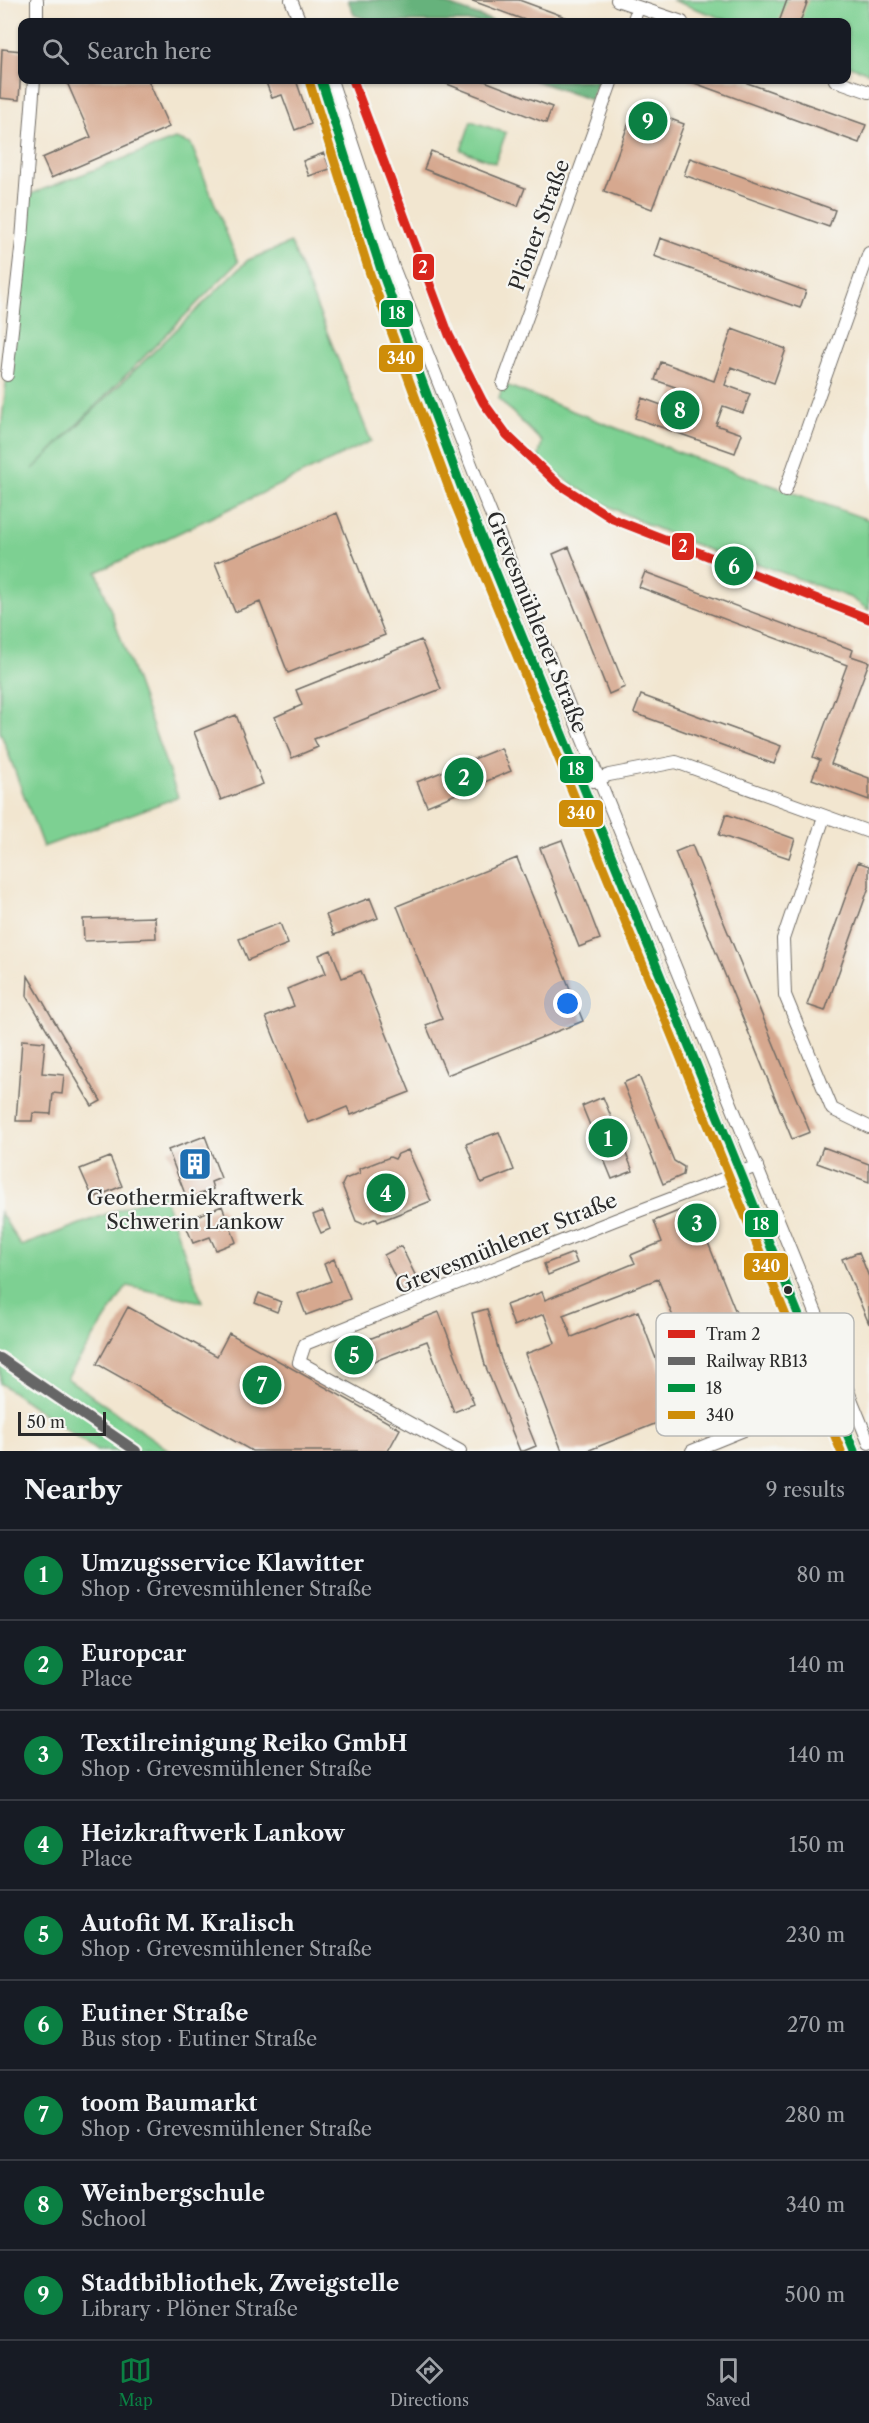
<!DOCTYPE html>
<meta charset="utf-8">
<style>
body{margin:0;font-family:"Libre Caslon Text",serif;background:#20242c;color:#f1f3f6}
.scale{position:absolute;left:18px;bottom:15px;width:88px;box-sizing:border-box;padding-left:6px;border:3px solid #2b2b2b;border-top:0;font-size:16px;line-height:21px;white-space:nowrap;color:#2b2b2b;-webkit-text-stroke:4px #f6f6f2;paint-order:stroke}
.you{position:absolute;left:568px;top:1004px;width:21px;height:21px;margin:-15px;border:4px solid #fff;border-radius:50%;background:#1a73e8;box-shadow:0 0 0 9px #1a73e833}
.badge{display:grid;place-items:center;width:39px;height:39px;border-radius:50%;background:#0b8043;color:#fff;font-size:20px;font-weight:700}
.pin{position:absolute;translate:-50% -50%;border:3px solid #fff;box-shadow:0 2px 6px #0006}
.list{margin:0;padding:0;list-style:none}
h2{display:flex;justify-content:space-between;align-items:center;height:78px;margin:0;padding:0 24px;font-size:26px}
h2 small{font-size:20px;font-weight:400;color:#9ea1a6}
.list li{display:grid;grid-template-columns:39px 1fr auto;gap:18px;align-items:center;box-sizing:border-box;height:90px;padding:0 24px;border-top:2px solid #363941}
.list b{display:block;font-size:22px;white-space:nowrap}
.list p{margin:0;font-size:20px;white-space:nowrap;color:#9ea1a6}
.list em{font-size:20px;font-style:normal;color:#9ea1a6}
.icon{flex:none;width:33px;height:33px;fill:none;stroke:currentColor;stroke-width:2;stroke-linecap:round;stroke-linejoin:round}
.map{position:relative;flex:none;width:869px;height:1451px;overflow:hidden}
.search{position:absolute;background:#171b24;box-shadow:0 2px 4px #0004;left:18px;right:18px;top:18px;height:66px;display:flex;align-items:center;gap:15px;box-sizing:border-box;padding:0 21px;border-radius:12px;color:#9ea1a6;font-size:22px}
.sheet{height:888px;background:#171b24}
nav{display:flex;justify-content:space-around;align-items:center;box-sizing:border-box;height:84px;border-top:2px solid #363941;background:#171b24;font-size:16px;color:#9ea1a6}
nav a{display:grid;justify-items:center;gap:3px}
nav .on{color:#0b8043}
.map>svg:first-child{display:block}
.green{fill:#7dd092;stroke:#547e5e;stroke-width:1.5}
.forest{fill:#66b27c;stroke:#486e54;stroke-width:1.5}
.building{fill:#d6a88f}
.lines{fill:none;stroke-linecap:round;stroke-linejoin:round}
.minor-casing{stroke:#716c65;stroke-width:14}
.minor{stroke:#fff;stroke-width:12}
.bus-1-casing{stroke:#f6f6f2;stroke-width:14}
.bus-2-casing{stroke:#f6f6f2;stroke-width:14}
.bus-1{stroke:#009140;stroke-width:9}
.bus-2{stroke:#ce8d09;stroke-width:9}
.rail-1-casing{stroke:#f6f6f2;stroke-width:15}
.rail-1{stroke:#666;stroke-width:10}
.tram-1-casing{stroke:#f6f6f2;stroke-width:14}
.tram-1{stroke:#d9261c;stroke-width:9}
.bus-dot{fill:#2b2b2b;stroke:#f6f6f2;stroke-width:2}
.labels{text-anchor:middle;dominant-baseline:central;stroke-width:4.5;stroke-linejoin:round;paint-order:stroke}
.street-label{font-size:21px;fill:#2b2b2b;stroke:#f6f6f2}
.poi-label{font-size:21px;fill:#2b2b2b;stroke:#f6f6f2}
.key{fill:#f6f6f2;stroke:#b9b9b6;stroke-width:1.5}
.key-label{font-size:16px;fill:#2b2b2b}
.line-badge{stroke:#f6f6f2;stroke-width:2}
.badge-label{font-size:16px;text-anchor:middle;font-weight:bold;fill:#fff}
</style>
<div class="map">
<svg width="869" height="1451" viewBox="0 0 869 1451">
<rect width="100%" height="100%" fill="#f6f6f2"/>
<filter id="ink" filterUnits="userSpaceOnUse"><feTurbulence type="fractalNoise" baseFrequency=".0167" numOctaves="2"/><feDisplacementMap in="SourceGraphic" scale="12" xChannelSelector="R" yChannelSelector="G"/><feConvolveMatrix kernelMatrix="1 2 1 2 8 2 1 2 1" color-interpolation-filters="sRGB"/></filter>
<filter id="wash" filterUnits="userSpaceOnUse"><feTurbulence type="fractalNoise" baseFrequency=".008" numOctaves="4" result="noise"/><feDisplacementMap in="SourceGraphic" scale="24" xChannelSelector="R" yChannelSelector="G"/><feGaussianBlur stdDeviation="1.35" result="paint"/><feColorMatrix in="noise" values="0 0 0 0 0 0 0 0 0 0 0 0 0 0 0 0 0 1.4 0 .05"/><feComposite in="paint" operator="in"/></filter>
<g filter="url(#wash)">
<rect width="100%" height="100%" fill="#f2e6d0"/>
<path class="green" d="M672,0H869V73L847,65L846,22H732Z
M471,121L506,133L495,163L461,150Z
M175,139L191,144L238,262L33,469L248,260L291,243L371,441L97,572L178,797L43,847L0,731V438L22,240L23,197Z
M503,384L678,452L869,520V610L851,598L745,559L743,564C669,533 600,511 538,459L542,442L499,399Z
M163,1193L202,1302L127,1286L67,1378L170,1451H97L0,1383V1212L21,1246Z"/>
<path class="forest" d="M348,0H435L496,22H374L354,15Z
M533,80H598L591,100Z"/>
<g id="blocks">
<path class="building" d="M470,0H519L579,22H530Z
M787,0H808L800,22H779Z
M2,49L22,51L19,100L0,98Z
M66,80H148L169,127L51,178L42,158L91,137Z
M265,80H296L311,124L295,130L282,95L272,98Z
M437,80H482L552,107L546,123Z
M686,80H739L866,125L859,143Z
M635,106L684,124L652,209L604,191Z
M431,151L525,188L518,206L424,169Z
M324,153L330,169L309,176L303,161Z
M690,158L835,210L829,227L684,175Z
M660,238L806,291L800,308L654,256Z
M732,329L786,349L774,383L731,367L725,385L750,394L743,413L723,406L716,425L742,434L735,453L635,418L642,398L667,407L675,387L655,380L661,362L714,381Z
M337,513L385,635L288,673L260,602L235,612L215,563Z
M569,547L625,687L609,694L553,554Z
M645,572L853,650L851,656L869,662L831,764L869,778V800L812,779L820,760L813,757L847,665L639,587Z
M421,640L441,689L314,739L318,747L292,758L275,717L302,705L296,690Z
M641,695L781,746L774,764L634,713Z
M236,715L263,784L221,800L194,732Z
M501,748L511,771L427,806L417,782Z
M726,814L795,839L789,858L719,835Z
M562,840L600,939L579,947L540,848Z
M692,845L810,1132L792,1139L675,852Z
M517,858L583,1021L447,1075L426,1025L442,1019L397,906Z
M858,862L869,866V887L825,1011L807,1005Z
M370,898L378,918L334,935L326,915Z
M155,917L156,938L84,941L83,919Z
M280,923L288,944L248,960L239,939Z
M331,950L342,978L361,971L410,1092L351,1115L347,1107L308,1123L266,1017L294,1006L287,989L326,973L319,955Z
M28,976L101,1101L92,1106L27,996Z
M22,1040L45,1042L42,1073L64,1075L62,1094L53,1093L51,1114L33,1113L32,1121H16Z
M639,1076L674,1161L684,1167L683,1175L663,1184L623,1083Z
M603,1097L633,1171L612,1179L582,1106Z
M499,1132L514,1170L481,1183L466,1144Z
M205,1136L221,1178L211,1182L213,1189L187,1199L168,1150Z
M823,1147L869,1164V1182L817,1163Z
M408,1150L431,1201L378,1222L376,1218L363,1224L356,1221L342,1185L345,1179L360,1173L359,1169L390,1157L395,1159L398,1154Z
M110,1157L122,1186L93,1198L80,1169Z
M693,1205L745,1335L689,1357L658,1279L563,1315L572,1337L638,1311L677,1415L587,1451H562L525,1354L555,1343L544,1314L514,1326L506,1305L542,1292L545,1300L635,1263L631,1255L662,1242L654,1221Z
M222,1206L236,1242L216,1250L210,1237L193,1243L184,1221Z
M323,1211L330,1229L321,1233L313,1215Z
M401,1246L420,1285L403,1293L384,1255Z
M859,1252L869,1277V1324L842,1259Z
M573,1253L577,1263L548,1275L544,1264Z
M334,1259L350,1299L306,1315L298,1294L331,1281L324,1264Z
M259,1293L281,1302L277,1312L255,1303Z
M128,1307L217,1356L229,1333L400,1429L388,1451H252L97,1364Z
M487,1309L501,1359L536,1446L524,1451H520L485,1365L472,1313Z
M439,1312L474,1404L454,1412L427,1341L351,1370L343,1349Z"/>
</g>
</g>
<g filter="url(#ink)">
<use href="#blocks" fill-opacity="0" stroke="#716c65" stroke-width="1.5"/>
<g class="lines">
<defs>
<path id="minor" d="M291,0L300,22
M617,0L682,22
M37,22V0
M633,22L638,8
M321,80L381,270L462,489L854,1451
M331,80L393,267L480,487L869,1443
M835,80L869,92
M7,375L22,240L34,80
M503,384L612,80
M785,491L869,253
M594,781L609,775L676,762L869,832
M824,817L783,939L785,995L832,1109L869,1127
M460,1451L299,1362L305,1344L615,1220L757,1166
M692,1451L838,1392"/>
</defs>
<use href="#minor" class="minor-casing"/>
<use href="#minor" class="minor"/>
<defs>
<path id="bus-1" d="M321,80L381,270L462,489L854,1451"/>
<path id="bus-2" d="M310,84L370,274L451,494L841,1451"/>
</defs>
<use href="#bus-1" class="bus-1-casing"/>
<use href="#bus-2" class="bus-2-casing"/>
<use href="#bus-1" class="bus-1"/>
<use href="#bus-2" class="bus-2"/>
<defs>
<path id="rail-1" d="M0,1358L136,1451"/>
</defs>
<use href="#rail-1" class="rail-1-casing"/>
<use href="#rail-1" class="rail-1"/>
<defs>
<path id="tram-1" d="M353,80L449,335L483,402L507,435L557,483L613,519L869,619"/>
</defs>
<use href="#tram-1" class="tram-1-casing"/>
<use href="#tram-1" class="tram-1"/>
</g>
</g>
<defs>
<symbol id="building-square" viewBox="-11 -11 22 22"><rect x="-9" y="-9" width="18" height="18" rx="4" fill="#1f6fb2" stroke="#f6f6f2"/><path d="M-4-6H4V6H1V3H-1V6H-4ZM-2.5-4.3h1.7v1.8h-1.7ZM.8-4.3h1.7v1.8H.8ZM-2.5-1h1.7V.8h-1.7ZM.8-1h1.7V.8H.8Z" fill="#fff"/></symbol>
</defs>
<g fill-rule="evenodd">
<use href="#building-square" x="176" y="1145" width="38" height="38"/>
</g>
<circle class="bus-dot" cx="788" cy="1290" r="5"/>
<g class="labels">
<g class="street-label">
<text transform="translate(539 225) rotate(-70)">Plöner Straße</text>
<text transform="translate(537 622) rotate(68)">Grevesmühlener Straße</text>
<text transform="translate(506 1243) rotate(-22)">Grevesmühlener Straße</text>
</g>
<g class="poi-label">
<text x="195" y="1197">Geothermiekraftwerk<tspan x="195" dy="24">Schwerin Lankow</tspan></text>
</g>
</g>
<rect x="656" y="1313" width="198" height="123" rx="9" class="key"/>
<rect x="668" y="1330" width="27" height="8" fill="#d9261c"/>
<rect x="668" y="1357" width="27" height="8" fill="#666"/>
<rect x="668" y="1384" width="27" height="8" fill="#009140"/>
<rect x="668" y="1411" width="27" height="8" fill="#ce8d09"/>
<g class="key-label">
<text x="706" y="1340">Tram 2</text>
<text x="706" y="1367">Railway RB13</text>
<text x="706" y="1394">18</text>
<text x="706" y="1421">340</text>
</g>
<g class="line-badge">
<rect x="412" y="253" width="23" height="28" rx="6" fill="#d9261c"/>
<rect x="380" y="299" width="34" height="29" rx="6" fill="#009140"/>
<rect x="378" y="344" width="46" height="29" rx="6" fill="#ce8d09"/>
<rect x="671" y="532" width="24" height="29" rx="6" fill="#d9261c"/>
<rect x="559" y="755" width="35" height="29" rx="6" fill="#009140"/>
<rect x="558" y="799" width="46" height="29" rx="6" fill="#ce8d09"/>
<rect x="744" y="1209" width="35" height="29" rx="6" fill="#009140"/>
<rect x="743" y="1252" width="46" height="29" rx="6" fill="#ce8d09"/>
</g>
<g class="badge-label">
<text x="423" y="273">2</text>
<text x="397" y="319">18</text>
<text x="401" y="364">340</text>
<text x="683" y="552">2</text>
<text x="576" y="775">18</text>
<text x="581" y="819">340</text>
<text x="761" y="1230">18</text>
<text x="766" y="1272">340</text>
</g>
</svg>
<div class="scale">50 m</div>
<div class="you"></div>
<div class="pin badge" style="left:608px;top:1138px">1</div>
<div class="pin badge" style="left:464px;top:777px">2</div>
<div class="pin badge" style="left:697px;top:1223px">3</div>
<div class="pin badge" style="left:386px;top:1193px">4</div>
<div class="pin badge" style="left:354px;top:1355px">5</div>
<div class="pin badge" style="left:734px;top:566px">6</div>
<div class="pin badge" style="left:262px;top:1385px">7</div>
<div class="pin badge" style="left:680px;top:410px">8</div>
<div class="pin badge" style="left:648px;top:121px">9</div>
<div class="search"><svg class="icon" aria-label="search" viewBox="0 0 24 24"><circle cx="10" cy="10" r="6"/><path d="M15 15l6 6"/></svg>Search here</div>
</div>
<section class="sheet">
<h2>Nearby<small>9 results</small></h2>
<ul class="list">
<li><span class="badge">1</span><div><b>Umzugsservice Klawitter</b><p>Shop · Grevesmühlener Straße</p></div><em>80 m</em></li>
<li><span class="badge">2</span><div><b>Europcar</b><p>Place</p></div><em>140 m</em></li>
<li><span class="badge">3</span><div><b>Textilreinigung Reiko GmbH</b><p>Shop · Grevesmühlener Straße</p></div><em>140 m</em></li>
<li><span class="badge">4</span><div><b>Heizkraftwerk Lankow</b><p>Place</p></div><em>150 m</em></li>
<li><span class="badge">5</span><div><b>Autofit M. Kralisch</b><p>Shop · Grevesmühlener Straße</p></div><em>230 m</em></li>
<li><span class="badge">6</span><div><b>Eutiner Straße</b><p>Bus stop · Eutiner Straße</p></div><em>270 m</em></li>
<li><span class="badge">7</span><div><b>toom Baumarkt</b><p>Shop · Grevesmühlener Straße</p></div><em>280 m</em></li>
<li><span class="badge">8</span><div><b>Weinbergschule</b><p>School</p></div><em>340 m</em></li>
<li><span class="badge">9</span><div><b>Stadtbibliothek, Zweigstelle</b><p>Library · Plöner Straße</p></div><em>500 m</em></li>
</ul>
</section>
<nav>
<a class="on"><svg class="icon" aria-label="map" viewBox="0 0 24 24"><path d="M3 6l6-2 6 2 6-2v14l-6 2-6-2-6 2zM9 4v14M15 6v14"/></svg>Map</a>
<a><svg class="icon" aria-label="directions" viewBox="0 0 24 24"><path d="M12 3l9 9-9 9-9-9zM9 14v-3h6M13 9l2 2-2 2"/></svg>Directions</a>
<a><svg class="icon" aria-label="saved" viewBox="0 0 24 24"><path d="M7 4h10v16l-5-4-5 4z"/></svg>Saved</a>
</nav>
